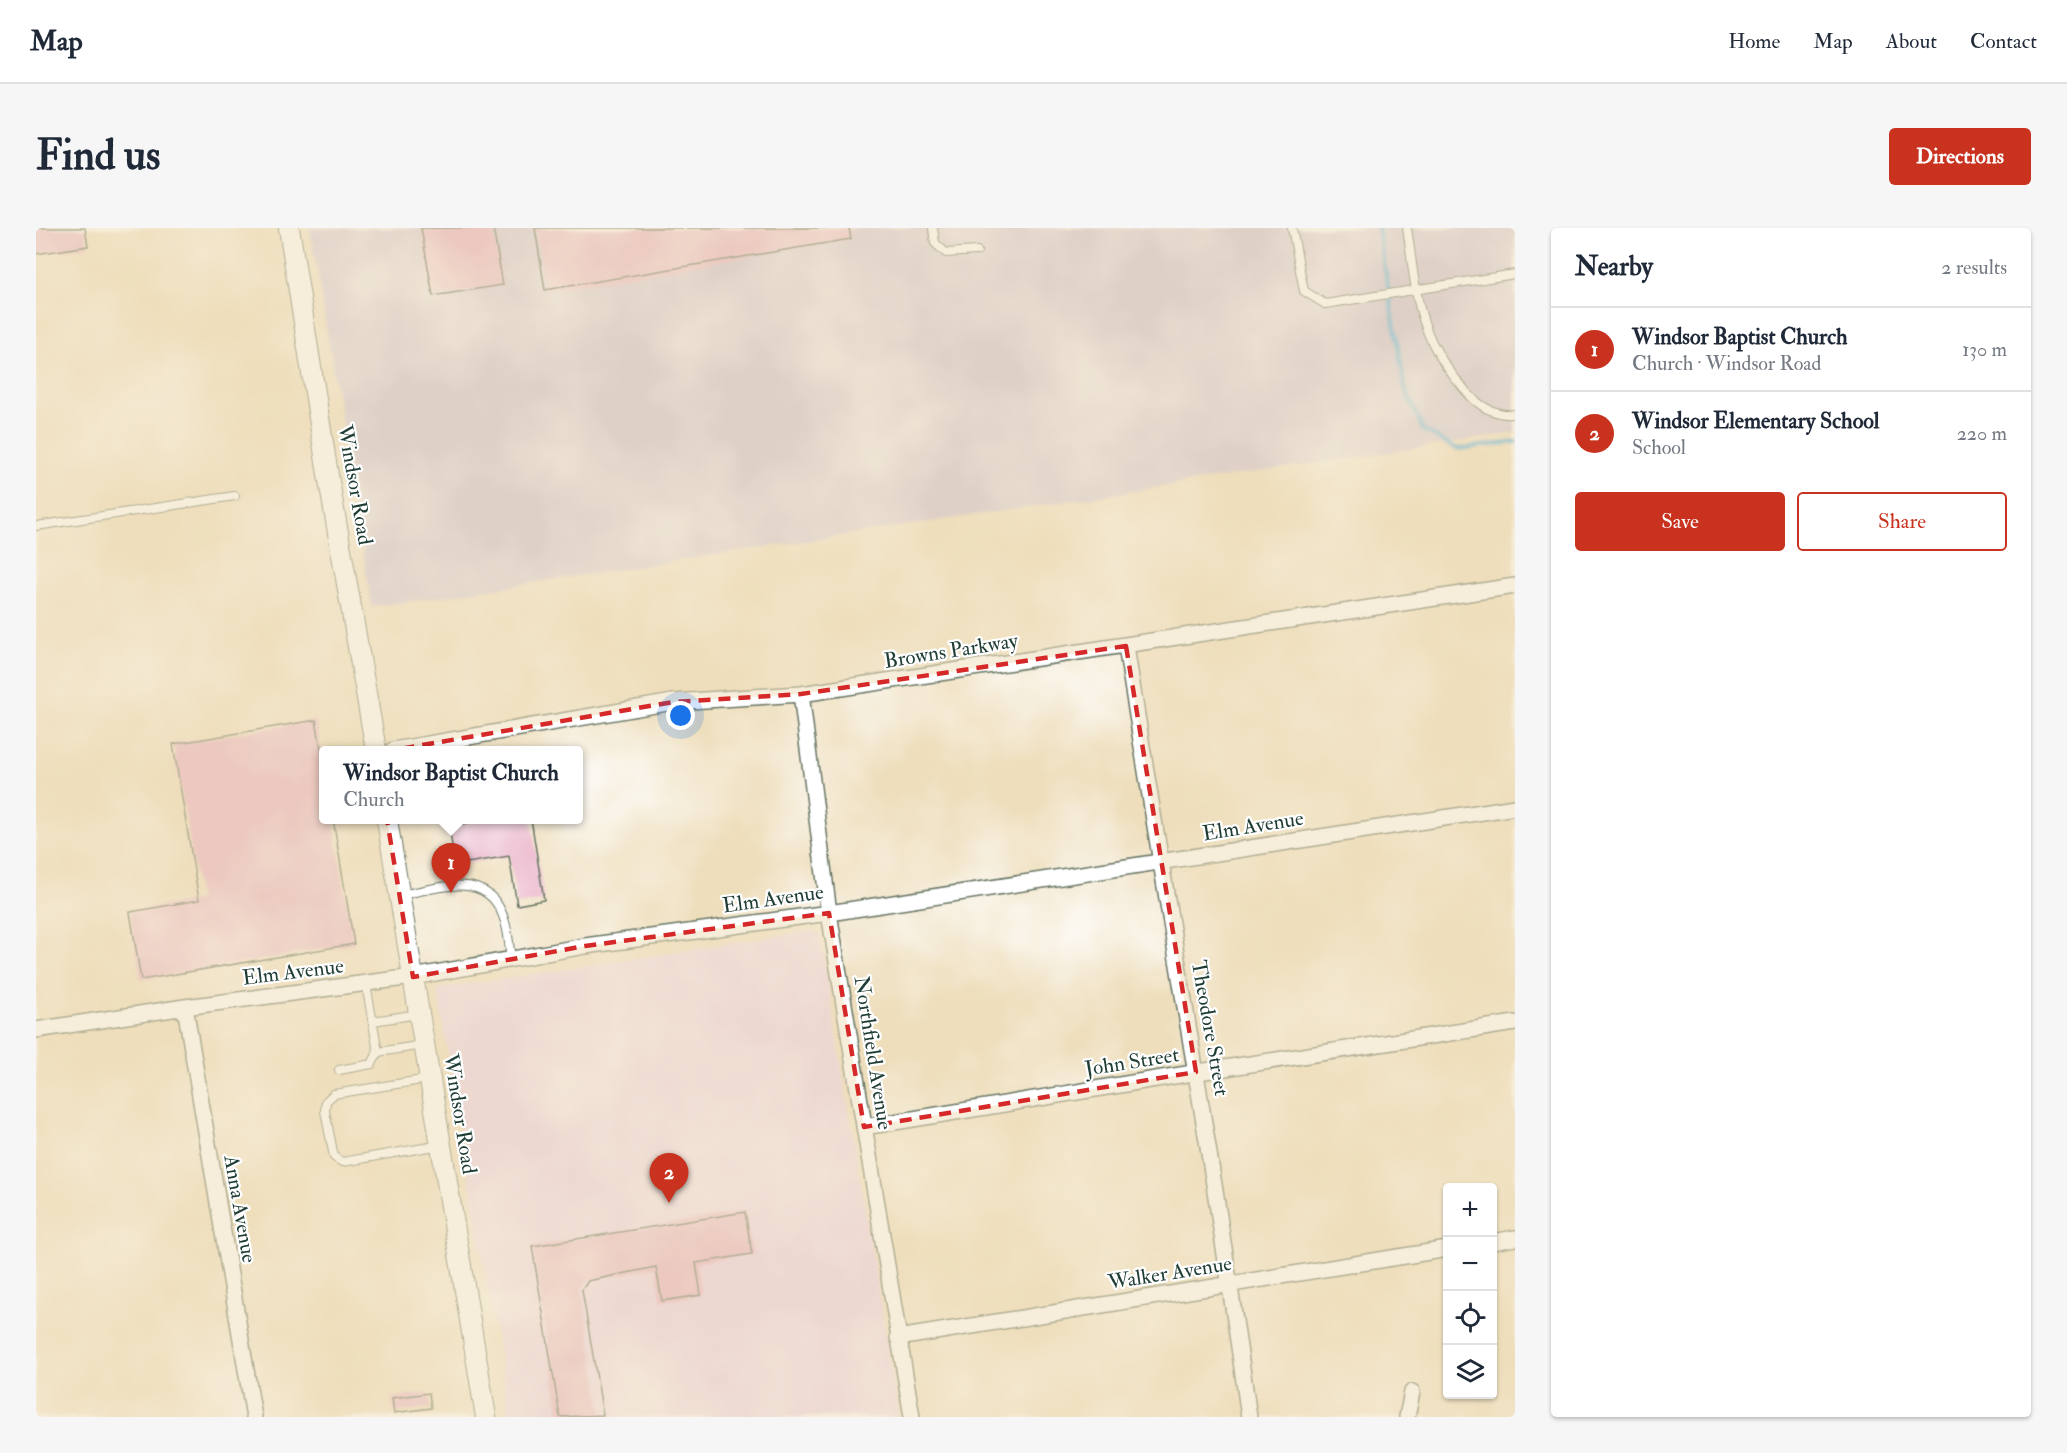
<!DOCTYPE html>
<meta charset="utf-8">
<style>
body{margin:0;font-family:"IM FELL Double Pica",serif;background:#f6f6f7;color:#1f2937}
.controls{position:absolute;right:18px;bottom:18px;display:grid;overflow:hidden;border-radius:6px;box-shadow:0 2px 4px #0004}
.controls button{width:54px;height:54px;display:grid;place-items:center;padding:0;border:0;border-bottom:2px solid #e0e1e3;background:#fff;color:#1f2937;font:30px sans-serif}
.you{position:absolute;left:645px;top:488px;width:21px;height:21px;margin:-15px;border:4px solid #fff;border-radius:50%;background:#1a73e8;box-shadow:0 0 0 9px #1a73e833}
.badge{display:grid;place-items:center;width:39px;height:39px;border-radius:50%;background:#c8321e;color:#fff;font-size:20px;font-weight:700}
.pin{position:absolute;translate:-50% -50px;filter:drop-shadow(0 2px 3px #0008)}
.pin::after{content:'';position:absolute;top:32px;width:21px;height:18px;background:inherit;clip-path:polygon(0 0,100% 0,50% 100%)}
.popup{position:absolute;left:283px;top:518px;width:264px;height:78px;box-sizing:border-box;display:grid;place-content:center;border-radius:6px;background:#fff;filter:drop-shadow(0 2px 4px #0005);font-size:20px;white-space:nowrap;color:#747a83}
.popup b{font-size:22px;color:#1f2937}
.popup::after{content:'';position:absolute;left:50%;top:100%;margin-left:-12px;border:12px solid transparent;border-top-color:#fff}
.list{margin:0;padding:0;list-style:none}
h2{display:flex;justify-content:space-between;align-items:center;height:78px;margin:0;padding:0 24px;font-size:26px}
h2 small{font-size:20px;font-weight:400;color:#747a83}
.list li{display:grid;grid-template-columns:39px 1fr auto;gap:18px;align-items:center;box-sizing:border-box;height:84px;padding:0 24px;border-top:2px solid #e0e1e3}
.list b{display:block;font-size:22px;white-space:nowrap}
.list p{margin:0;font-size:20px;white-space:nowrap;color:#747a83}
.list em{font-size:20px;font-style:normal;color:#747a83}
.actions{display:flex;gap:12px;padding:18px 24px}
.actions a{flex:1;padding:14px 0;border:2px solid #c8321e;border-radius:6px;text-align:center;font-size:21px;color:#c8321e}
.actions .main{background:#c8321e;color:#fff}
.icon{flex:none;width:33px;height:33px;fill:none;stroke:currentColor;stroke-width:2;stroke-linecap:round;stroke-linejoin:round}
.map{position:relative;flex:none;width:1479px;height:1189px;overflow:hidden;border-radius:6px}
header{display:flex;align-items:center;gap:36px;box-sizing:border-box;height:84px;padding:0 30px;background:#fff;border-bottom:2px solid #e0e1e3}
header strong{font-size:28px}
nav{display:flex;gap:33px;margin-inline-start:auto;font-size:21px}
.intro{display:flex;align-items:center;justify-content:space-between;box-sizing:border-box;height:144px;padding:0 36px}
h1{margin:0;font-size:42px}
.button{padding:15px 27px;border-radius:6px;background:#c8321e;color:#fff;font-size:21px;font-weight:700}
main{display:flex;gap:36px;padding:0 36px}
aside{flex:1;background:#fff;border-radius:6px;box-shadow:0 2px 4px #0004}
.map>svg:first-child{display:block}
.built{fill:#ecd1eb}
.industrial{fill:#cbbfd5}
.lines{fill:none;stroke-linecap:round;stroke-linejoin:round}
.stream{stroke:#62b1dc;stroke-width:4.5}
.building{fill:#e8aec5}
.service-casing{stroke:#677564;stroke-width:10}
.minor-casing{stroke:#677564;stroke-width:18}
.tertiary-casing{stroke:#677564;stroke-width:22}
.service{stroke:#fff;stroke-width:8}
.minor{stroke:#fff;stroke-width:15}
.tertiary{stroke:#fff;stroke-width:20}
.marked{fill:none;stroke:#d62828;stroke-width:4.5;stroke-dasharray:12 8;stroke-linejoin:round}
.labels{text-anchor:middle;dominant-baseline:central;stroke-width:4.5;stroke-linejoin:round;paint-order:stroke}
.street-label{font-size:21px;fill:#1f3d34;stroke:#fff}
</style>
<header>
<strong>Map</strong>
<nav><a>Home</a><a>Map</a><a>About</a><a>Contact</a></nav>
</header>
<div class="intro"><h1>Find us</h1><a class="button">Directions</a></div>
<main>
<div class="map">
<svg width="1479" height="1189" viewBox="0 0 1479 1189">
<rect width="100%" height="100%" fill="#fff"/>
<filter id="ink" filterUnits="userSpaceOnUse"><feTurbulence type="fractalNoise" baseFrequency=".0167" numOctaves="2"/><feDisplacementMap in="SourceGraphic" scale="12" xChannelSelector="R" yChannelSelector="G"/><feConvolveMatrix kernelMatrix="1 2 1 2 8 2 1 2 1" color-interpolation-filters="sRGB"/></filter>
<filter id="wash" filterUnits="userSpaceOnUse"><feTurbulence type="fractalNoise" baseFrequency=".008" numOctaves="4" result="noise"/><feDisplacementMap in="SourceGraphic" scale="24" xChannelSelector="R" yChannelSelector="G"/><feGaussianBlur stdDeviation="1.35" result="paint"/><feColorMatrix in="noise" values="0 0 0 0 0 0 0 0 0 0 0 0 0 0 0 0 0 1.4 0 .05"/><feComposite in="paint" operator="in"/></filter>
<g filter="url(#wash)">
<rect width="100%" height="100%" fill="#eedebc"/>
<path class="built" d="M776,703L784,706L863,1189H474L401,761Z"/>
<path class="industrial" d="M274,0H1479V205L336,379Z"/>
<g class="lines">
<path class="stream" d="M1342,0L1369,160L1387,202L1421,221L1479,214"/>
</g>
<g id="blocks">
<path class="building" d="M0,0H49L52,18L0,26Z
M385,0H457L467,57L397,68Z
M499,0H813L815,11L509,62Z
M280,492L288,537V591H297L318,716L105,752L94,684L163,672L137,516Z
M456,591H495L508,672L481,677L473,628L419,637L413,598Z
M709,984L716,1026L660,1035L665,1067L626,1073L620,1039L552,1053L546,1062L567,1187L524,1189L496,1018Z
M393,1165L395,1180L358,1185L356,1170Z"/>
</g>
</g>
<g filter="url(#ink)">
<use href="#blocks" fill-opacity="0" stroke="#677564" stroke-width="1.5"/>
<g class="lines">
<defs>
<path id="service" d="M897,0L899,15L910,25L941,23
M1256,0L1268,63L1289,76L1479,46
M1371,0C1377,38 1379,81 1397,116C1405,133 1416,147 1428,161C1441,177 1458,188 1479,186
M0,298L199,268
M363,667C405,660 454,640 469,694C473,706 473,719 475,731
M330,756L342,824L388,817
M337,793L382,786
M303,842L336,836L342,824
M392,851L298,866L290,873L289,883L298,929L306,934L405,917"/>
<path id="minor" d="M1090,418C1130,675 1177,931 1213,1189
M765,466L793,685L876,1189
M357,522L637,474L765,466L1479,358
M149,779L218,1189
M0,802L149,779L377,749L549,718L793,685L1479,579
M828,899L1169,843L1479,795
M1456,1014L1479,1010
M862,1110L1412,1021
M1371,1189L1376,1164"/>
<path id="tertiary" d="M253,0L293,253L340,522
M351,592L450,1189"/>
</defs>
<use href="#service" class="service-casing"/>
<use href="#minor" class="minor-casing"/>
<use href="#tertiary" class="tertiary-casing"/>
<use href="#service" class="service"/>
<use href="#minor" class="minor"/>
<use href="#tertiary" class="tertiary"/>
</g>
</g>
<path d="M0 0H1479V1189H0ZM1090,418L1160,844L828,899L793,685L549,718L377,749L340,525L637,474L765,466Z" fill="#eedebc" fill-opacity=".55" fill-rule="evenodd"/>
<path class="marked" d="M1090,418L1160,844L828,899L793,685L549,718L377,749L340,525L637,474L765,466Z"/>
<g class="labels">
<g class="street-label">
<text transform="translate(319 257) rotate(80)">Windsor Road</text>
<text transform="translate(915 423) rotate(-9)">Browns Parkway</text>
<text transform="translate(1217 598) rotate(-9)">Elm Avenue</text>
<text transform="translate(737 671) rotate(-8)">Elm Avenue</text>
<text transform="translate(257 744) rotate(-7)">Elm Avenue</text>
<text transform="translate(1174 800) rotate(80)">Theodore Street</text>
<text transform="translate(837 825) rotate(81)">Northfield Avenue</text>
<text transform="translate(1096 834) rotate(-9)">John Street</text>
<text transform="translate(424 886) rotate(81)">Windsor Road</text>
<text transform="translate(204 981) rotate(80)">Anna Avenue</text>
<text transform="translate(1134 1045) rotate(-9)">Walker Avenue</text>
</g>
</g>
</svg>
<div class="controls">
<button>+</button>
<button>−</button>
<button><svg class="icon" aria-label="locate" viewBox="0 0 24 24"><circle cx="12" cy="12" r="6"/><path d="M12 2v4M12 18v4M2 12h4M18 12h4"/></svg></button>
<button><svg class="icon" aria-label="layers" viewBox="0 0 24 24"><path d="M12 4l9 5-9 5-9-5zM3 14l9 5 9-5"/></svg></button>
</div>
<div class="you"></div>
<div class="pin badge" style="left:415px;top:665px">1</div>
<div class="popup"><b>Windsor Baptist Church</b>Church</div>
<div class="pin badge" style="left:633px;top:975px">2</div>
</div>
<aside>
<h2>Nearby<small>2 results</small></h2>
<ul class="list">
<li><span class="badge">1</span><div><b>Windsor Baptist Church</b><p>Church · Windsor Road</p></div><em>130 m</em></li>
<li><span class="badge">2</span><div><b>Windsor Elementary School</b><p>School</p></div><em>220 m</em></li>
</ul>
<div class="actions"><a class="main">Save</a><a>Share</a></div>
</aside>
</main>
